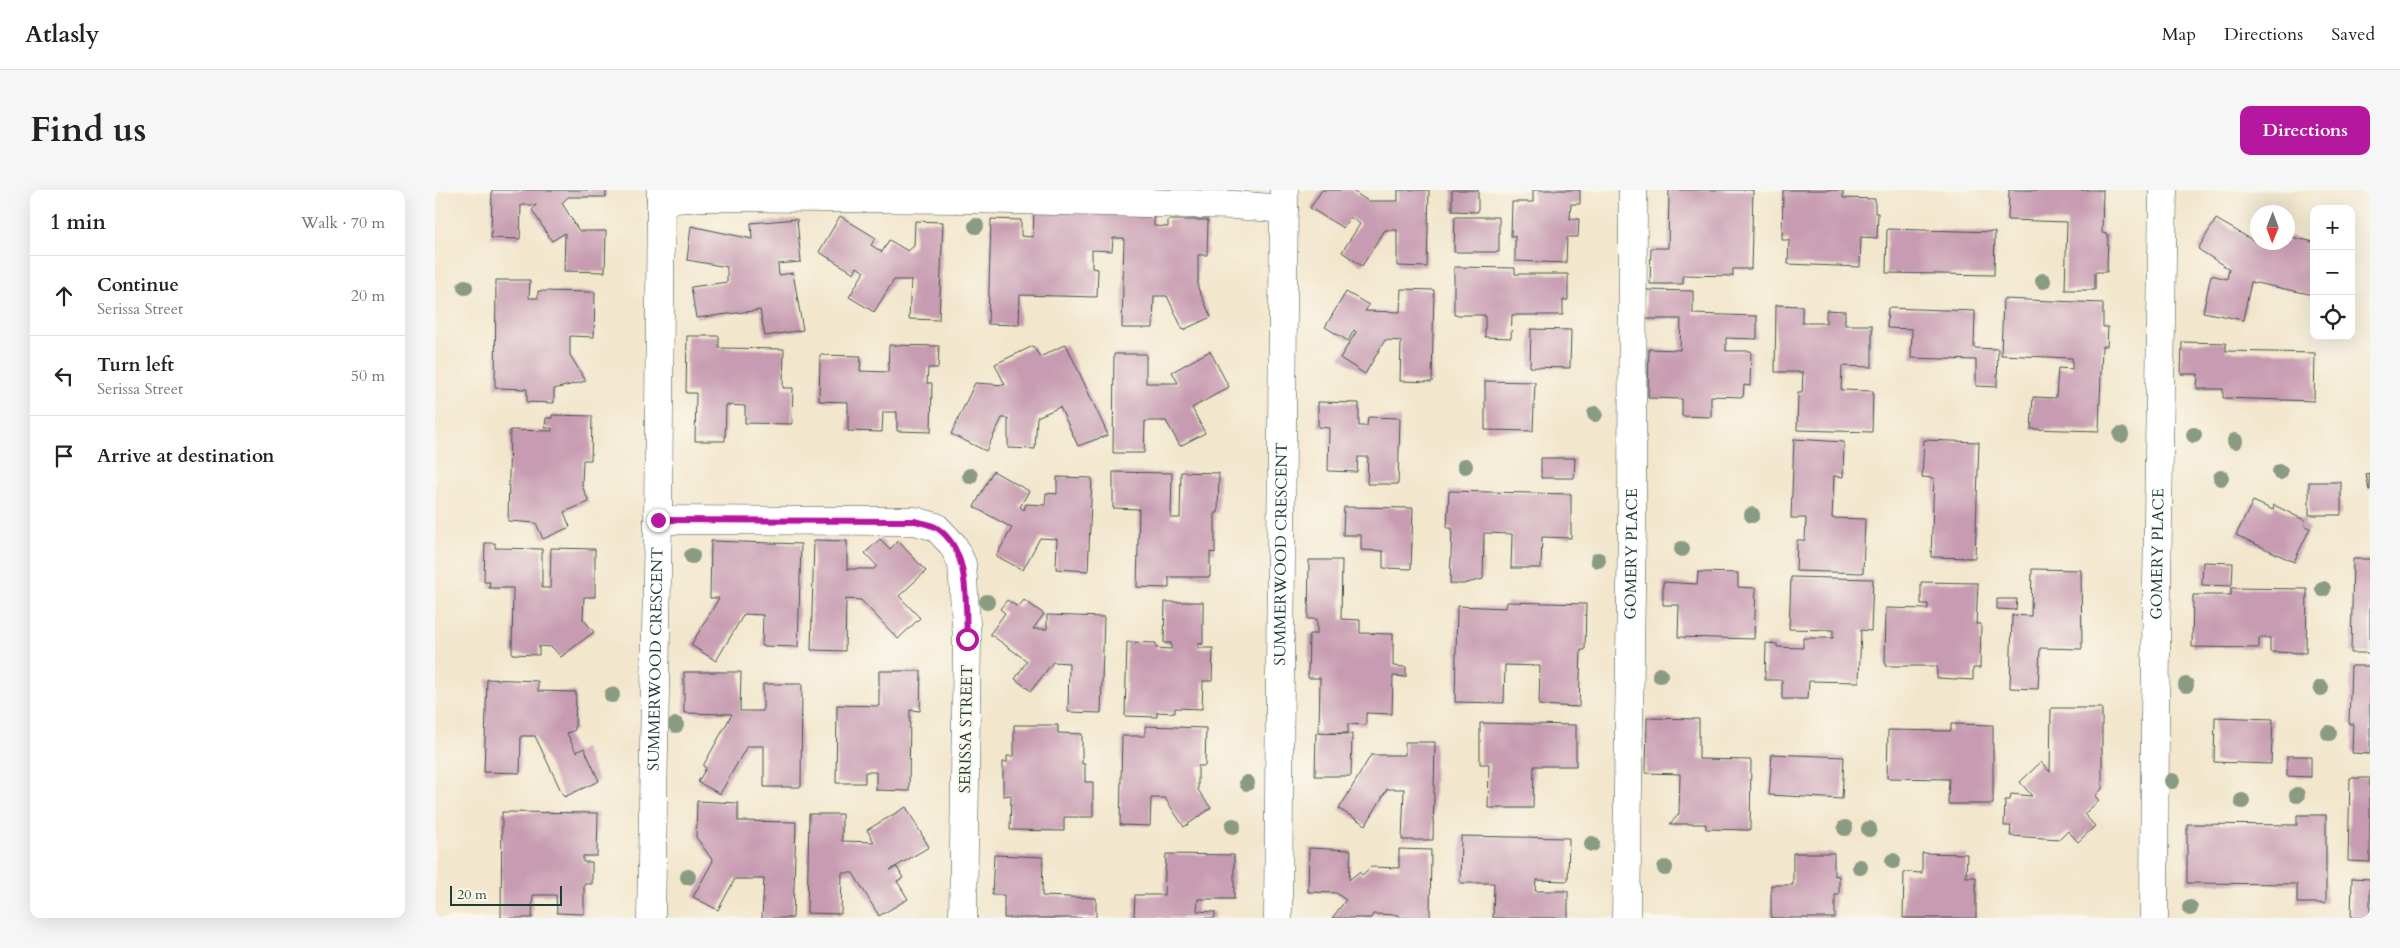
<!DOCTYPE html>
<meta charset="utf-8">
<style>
body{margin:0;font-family:Cardo,serif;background:#f6f6f6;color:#222}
.controls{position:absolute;right:15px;top:15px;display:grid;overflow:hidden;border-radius:10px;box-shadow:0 5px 20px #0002}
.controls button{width:45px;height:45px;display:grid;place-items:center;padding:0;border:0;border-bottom:1px solid #e0e0e0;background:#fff;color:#222;font:25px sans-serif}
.compass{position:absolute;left:1815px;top:15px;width:45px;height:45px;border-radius:50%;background:#fff;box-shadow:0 5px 20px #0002;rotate:181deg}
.scale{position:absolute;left:15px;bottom:12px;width:112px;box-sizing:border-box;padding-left:5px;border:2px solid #1f3d34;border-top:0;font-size:14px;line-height:18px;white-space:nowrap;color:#1f3d34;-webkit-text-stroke:4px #fbf7ec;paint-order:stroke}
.stop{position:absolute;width:15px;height:15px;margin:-11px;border:4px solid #b5179e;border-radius:50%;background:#fff}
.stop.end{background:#b5179e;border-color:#fff;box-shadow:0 1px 5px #0008}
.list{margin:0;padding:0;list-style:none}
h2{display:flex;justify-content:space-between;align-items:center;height:65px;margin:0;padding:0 20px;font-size:21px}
h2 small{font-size:16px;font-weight:400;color:#767676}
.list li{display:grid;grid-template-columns:32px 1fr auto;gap:15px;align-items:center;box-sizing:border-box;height:80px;padding:0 20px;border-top:1px solid #e0e0e0}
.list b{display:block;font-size:19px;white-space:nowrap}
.list p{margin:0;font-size:16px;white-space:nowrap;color:#767676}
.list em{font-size:16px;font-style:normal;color:#767676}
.icon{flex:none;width:28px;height:28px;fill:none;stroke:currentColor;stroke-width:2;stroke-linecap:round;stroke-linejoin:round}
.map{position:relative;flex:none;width:1935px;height:728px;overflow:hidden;border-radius:10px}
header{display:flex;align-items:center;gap:30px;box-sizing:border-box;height:70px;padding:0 25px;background:#fff;border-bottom:1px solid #e0e0e0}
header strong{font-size:24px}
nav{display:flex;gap:28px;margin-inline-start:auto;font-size:18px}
.intro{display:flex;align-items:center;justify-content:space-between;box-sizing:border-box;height:120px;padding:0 30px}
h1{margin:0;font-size:35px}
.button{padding:12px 22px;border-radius:10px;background:#b5179e;color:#fff;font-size:18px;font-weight:700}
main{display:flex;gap:30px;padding:0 30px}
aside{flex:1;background:#fff;border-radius:10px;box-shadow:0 5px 20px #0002}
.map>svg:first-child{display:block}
.building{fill:#c79bb1}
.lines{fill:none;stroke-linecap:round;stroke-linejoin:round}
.minor-casing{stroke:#3f564b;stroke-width:29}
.minor{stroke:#fff;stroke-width:28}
.tree{fill:#8a9b84}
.route{stroke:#b5179e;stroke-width:6}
.labels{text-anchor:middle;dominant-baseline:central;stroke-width:4;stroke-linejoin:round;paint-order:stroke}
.street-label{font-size:16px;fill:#1f3d34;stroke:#fbf7ec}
</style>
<header>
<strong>Atlasly</strong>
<nav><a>Map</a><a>Directions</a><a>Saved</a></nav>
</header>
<div class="intro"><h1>Find us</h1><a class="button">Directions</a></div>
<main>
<aside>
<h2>1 min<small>Walk · 70 m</small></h2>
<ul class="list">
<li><svg class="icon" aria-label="ahead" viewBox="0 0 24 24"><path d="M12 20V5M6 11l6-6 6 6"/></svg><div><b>Continue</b><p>Serissa Street</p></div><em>20 m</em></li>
<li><svg class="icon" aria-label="left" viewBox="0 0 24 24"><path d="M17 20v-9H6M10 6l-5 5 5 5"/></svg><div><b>Turn left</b><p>Serissa Street</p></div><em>50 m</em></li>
<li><svg class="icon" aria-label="arrive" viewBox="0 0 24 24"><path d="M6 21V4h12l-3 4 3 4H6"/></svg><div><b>Arrive at destination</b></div></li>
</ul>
</aside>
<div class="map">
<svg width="1935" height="728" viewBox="0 0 1935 728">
<rect width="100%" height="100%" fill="#fbf7ec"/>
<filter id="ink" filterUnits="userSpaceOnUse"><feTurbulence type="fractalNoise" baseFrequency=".02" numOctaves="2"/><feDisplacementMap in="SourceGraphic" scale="10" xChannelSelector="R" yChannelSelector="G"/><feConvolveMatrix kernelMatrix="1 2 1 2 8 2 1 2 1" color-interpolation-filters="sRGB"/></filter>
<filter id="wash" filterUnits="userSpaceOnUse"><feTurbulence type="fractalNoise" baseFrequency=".0096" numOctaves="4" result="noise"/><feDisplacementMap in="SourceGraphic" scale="20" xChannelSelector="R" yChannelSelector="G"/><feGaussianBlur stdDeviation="1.12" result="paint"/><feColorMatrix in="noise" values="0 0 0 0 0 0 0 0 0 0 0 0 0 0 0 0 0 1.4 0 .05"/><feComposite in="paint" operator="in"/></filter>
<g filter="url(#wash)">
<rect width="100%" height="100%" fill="#f2e6cc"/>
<g id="blocks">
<path class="building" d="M57,0H171V7H133L127,13L144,41H171L170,82L129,81L130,43L117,51L97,20L101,15H86L85,49L56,48Z
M887,0H916L933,11H963V0H994L992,77L962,76V40H950L927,76L907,62L925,34L915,27L908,38L875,18Z
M1017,0H1043V22L1017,21Z
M1098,0H1145V14H1136L1135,29H1144L1143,47H1132L1131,73L1080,71V46H1076L1077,12H1098Z
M1234,0H1318L1316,79H1298V86L1248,85V94H1215L1216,58H1233Z
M1348,0H1408V8L1440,9V23H1443L1442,48L1426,47L1425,77L1353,74L1354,50H1347Z
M1574,0H1668L1667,43L1673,44L1672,82H1660V100H1630L1632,32L1573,30Z
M719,19V36L733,37V30H773L772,65H763V98L776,127L748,140L732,106H719L718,138H687L689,48H678L677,61L657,60V78L663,79L662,107L585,105L584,135L553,134L556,29L586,30V46L598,47L599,20Z
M405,26L441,48L436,55L447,62L454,50L473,61L479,56L480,31L508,32L504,130L474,129L476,90H459L439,122L414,107L429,82L422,77L419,83L384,62Z
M1020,27H1064V62H1019Z
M362,29L366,72L343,74L344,85L358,83L368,140L330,146L325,120L261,128L256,97L292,92V77L252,70L256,36L317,49L316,33Z
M1781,29L1821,52L1822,47V52H1852V46L1879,52V105L1816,92L1808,130L1768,122L1776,85L1792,89L1794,79L1763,59Z
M1452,39L1560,42L1559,85L1451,83Z
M1019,77L1080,78V84H1133V110H1128V125H1077L1076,148L1050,147V125H1019Z
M61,90H95L94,108H103V101L160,102L159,147L135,146V165L151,191L119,199V213L92,212V199L60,198Z
M966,99L999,100L997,192L965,191L966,151L950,150L930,184L905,168L921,142L919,140L913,151L890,137L911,102L934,115L930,121L965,122Z
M1211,100L1258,101V124L1322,126V149L1291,148V161H1316L1315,196L1309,195L1308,207L1276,206V227L1247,226V209L1213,208L1214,159L1245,160L1246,129H1211Z
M1568,109L1668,113V137H1673L1672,156H1667L1664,241L1596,239L1598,207L1621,208L1623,178L1637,179V168L1566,165Z
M1341,115L1367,116V133H1391V120L1410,121V135H1437V177L1407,176L1406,200L1438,201L1437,242L1362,240L1363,203H1367L1368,182H1340Z
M1453,118L1540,121L1539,158L1563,159L1562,197L1541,196V170L1476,168L1477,139L1452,138Z
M1096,139L1136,140L1135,178L1095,177Z
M252,146H284V158L349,159L348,198H358L357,234L310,233V216L291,215L290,251H260L261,203H251Z
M1747,152L1791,153V161L1880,163L1879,211L1788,208V199H1762L1763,184H1746Z
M631,154L673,245L643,256L625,217L602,227L600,259L573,258V228H567L551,261L516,244L540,193L570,195L560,174L598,156L605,167Z
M454,155L504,156L503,178H493L492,193H497L496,242L462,241V222H448L447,242L413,241V212L384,211L385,165L426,166L425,181L453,182Z
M775,161L794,197L757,218L770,243L745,256L731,231H710L709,263H678L679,164H711V193H743L737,182Z
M1050,191L1100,192L1098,241L1050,240Z
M883,212L924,213V236H932L933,227L965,228L963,294H932L933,267H923L922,282L893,281L894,238L883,237Z
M117,225L157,226L156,270H148L147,296L154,312L129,322L135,337L108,349L101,333L73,331L75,240L117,241V238H110L111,228H117Z
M1359,249L1409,252L1408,287L1399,286L1397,328L1430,329L1428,383L1361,381L1362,350H1370L1371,328H1356Z
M1489,250L1544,252L1540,368L1496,367L1499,288L1487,287Z
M1106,268H1140L1139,288H1106Z
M558,281L594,301L585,317L589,320L591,314L610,315L611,303L622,304V287L657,288L653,381L621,379L622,349L605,348L588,380L561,366L577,338L539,317Z
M678,282L737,283L736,328H745L746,282L784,283L783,323H780V363L775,362V387H734V398L702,397L704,319L678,318Z
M1935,283V300H1934L1931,284Z
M1874,292H1906V325H1874Z
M1014,301L1136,304V348L1107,347L1106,378H1076L1077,344L1049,343L1048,389L1028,394H1015L1017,338H1012Z
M1818,311L1838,320L1839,315L1871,331L1869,335L1875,338L1859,372L1801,345Z
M909,317L978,318L976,379L948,378V361L926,360V345H908Z
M445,349L455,359L463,351L491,381L464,406L485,428L463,449L426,410L411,409L410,461L376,460L379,350L412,351V379H439L442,376L430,363Z
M276,351L366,354L363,457L327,456L328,425L309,424L281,471L256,455L284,408H275Z
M50,353H60V358L107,359V398H115L116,358L160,359V407H149L148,429L159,442L126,467L117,457L104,456V465L77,464L78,398H54L55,392H49Z
M1918,369H1935V463H1916Z
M874,370H907L906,429L925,430V443L958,444V476L971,477V487L958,486L957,524L931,523V535L913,534V543H884L885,488H873L874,444H882V429H873Z
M1768,372L1798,373L1797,396L1767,395Z
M1597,379L1646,380L1647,459L1605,458L1603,499L1575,498L1577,425L1596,426Z
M1263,382L1303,383V397L1321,398L1319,449L1243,447L1244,415H1228V392L1262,394Z
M1356,387L1438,389L1436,441L1426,440L1424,492L1374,491L1373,509H1347V490H1330L1331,453L1342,454V457L1368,458V448H1398V440L1354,439Z
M1486,392L1543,393L1541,434H1546L1545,478H1538V490L1502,488V476H1450L1451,418L1493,419V414H1486Z
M1796,398L1872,399L1871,463L1835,462V448H1824V458L1757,457L1758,405H1796Z
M1562,409H1582L1581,420L1562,419Z
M572,410L583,417L589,410L609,424L598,439H612V425L669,427L666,523L633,522L634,473L618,472L596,501L580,489L592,471L555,444L570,423L565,419Z
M730,412H768V454H763V458H778L777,491H768L767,519L740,518V523L722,522V527L690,526L692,452L721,453V458L736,459V453H729Z
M1072,412L1151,414L1150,460H1146L1144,517L1104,515L1105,476L1070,475L1069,513L1020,512L1022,416L1071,418Z
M1916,476H1935V564L1917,563L1918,534H1914Z
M444,481H486L485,521L475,520L474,601L441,600V582H430V593H401L402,515L444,516Z
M249,482H306L305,521H328V494H367L366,597H329V556H312L285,604L263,592L271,578L268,576L297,524L249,523Z
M52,489L103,491V501L141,502L140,540L132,543L141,562L149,558L164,591L129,607L100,546H86L85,583L49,582Z
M1616,518H1667V599L1660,606L1664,611L1649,624L1660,636L1643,652L1633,641L1625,649L1575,646L1576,636H1569L1570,610H1575L1576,604L1597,606L1585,592L1606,572L1615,582Z
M1780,527L1838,529L1836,574L1779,572Z
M1212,528L1264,529V569L1316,570L1315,640L1271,639V634H1235L1244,624L1245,584L1211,583Z
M1045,533L1141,535V576H1099L1098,618H1053L1054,574H1045Z
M1516,534L1558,535V614H1513L1514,589L1452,588L1453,540L1516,541Z
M579,535H623V543L647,544V574H650V592H658V627H629V641L575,640L576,605L568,606V572H572V566H579Z
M710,536L771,538L770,576H763V600L776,618L749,637L730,608H716L715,636L685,635L687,546H710Z
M881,543L917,544L916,586H880Z
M970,552H1000L998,650H967L969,599H952L931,635L904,619L936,565H970Z
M1337,564L1409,567L1407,609L1334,605Z
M1852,566H1876V587L1852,586Z
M1915,588H1935V672L1913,671Z
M262,611L303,613V631L361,632L358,728H327L329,689H300L283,720L258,707L278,671L261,647Z
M471,617L494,657L455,680L462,677L468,688L462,691L473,709L444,726L418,683H407L406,724L372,723L374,624H407V651L439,652L432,640Z
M67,622L163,623L162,666H148V672H157V694H149V724L122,723L121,705H98L97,728H66Z
M1862,625H1891V713H1862V694L1752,693V634L1862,635Z
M1026,646L1134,648L1133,691L1101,690L1100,701H1133V728H1058L1059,693H1025Z
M874,658L916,660L914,690L924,682L927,685L936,677L964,678V659L996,660L995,728H964V725L938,724L936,728H897L911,710L901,703L873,702Z
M1358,663H1399V685L1404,686V705H1400V728H1336V695H1358Z
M1487,663L1532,664L1531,687H1541V728H1468L1469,682L1487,683Z
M731,664L799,665V709H763L762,721L780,722V728H699L700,705H729Z
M559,665L608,667L607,706L661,708V728H569V705H557Z
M1917,688L1935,689V728H1916Z"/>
</g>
</g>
<g filter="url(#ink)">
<use href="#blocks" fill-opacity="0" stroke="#3f564b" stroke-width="1"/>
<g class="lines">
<defs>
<g id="minor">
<path d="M226,10L269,7L529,9L799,15L849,19"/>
<path d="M223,330L480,331L501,337L518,355L527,374L532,449L528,728"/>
<path id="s1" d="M216,728L223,330L226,0"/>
<path id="s2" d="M843,728L849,0"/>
<path id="s3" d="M1191,728L1197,335L1198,0"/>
<path id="s4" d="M1719,728L1720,528L1728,0"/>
</g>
</defs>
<use href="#minor" class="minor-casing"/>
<use href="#minor" class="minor"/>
</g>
<g class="tree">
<circle cx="541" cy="36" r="8"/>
<circle cx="1608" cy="91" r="8"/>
<circle cx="30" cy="97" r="8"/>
<circle cx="1160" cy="224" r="8"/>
<circle cx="1686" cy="245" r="8"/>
<circle cx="1759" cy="245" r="8"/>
<circle cx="1800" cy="251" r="8"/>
<circle cx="1030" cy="276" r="8"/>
<circle cx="1845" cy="282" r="8"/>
<circle cx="535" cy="286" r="8"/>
<circle cx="1786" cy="288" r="8"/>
<circle cx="1317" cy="325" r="8"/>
<circle cx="1247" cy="359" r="8"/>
<circle cx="257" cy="366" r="8"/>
<circle cx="1163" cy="370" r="8"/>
<circle cx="1888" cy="399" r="8"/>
<circle cx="552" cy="412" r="8"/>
<circle cx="1225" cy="485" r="8"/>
<circle cx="1751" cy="495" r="8"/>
<circle cx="1886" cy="498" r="8"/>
<circle cx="177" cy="505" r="8"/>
<circle cx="241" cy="535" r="8"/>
<circle cx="1894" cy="543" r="8"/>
<circle cx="1737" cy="591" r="8"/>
<circle cx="812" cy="593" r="8"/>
<circle cx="1862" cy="605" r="8"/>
<circle cx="1807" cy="611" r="8"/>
<circle cx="798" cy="636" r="8"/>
<circle cx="1410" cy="638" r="8"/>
<circle cx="1434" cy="639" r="8"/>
<circle cx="1157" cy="654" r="8"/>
<circle cx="1458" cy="671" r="8"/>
<circle cx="1425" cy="677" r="8"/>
<circle cx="1230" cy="678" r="8"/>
<circle cx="253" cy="687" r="8"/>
<circle cx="1755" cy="718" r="8"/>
</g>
</g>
<g class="lines" filter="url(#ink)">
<path class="route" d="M223,330L480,331C486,333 496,334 502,338C536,361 530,413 532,449"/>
</g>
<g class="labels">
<g class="street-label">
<text stroke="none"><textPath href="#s2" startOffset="364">SUMMERWOOD CRESCENT</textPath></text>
<text stroke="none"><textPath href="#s3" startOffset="364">GOMERY PLACE</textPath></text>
<text stroke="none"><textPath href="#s4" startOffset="364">GOMERY PLACE</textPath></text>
<text stroke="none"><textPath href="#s1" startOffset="259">SUMMERWOOD CRESCENT</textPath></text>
<text transform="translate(531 539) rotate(-89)">SERISSA STREET</text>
</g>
</g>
</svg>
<div class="controls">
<button>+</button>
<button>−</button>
<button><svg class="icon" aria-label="locate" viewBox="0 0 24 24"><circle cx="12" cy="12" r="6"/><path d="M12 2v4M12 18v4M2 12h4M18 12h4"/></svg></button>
</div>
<svg class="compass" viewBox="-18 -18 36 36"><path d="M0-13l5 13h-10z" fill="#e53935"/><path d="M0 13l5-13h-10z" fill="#767676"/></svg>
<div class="scale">20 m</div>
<div class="stop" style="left:532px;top:449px"></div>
<div class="stop end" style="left:223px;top:330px"></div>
</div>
</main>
